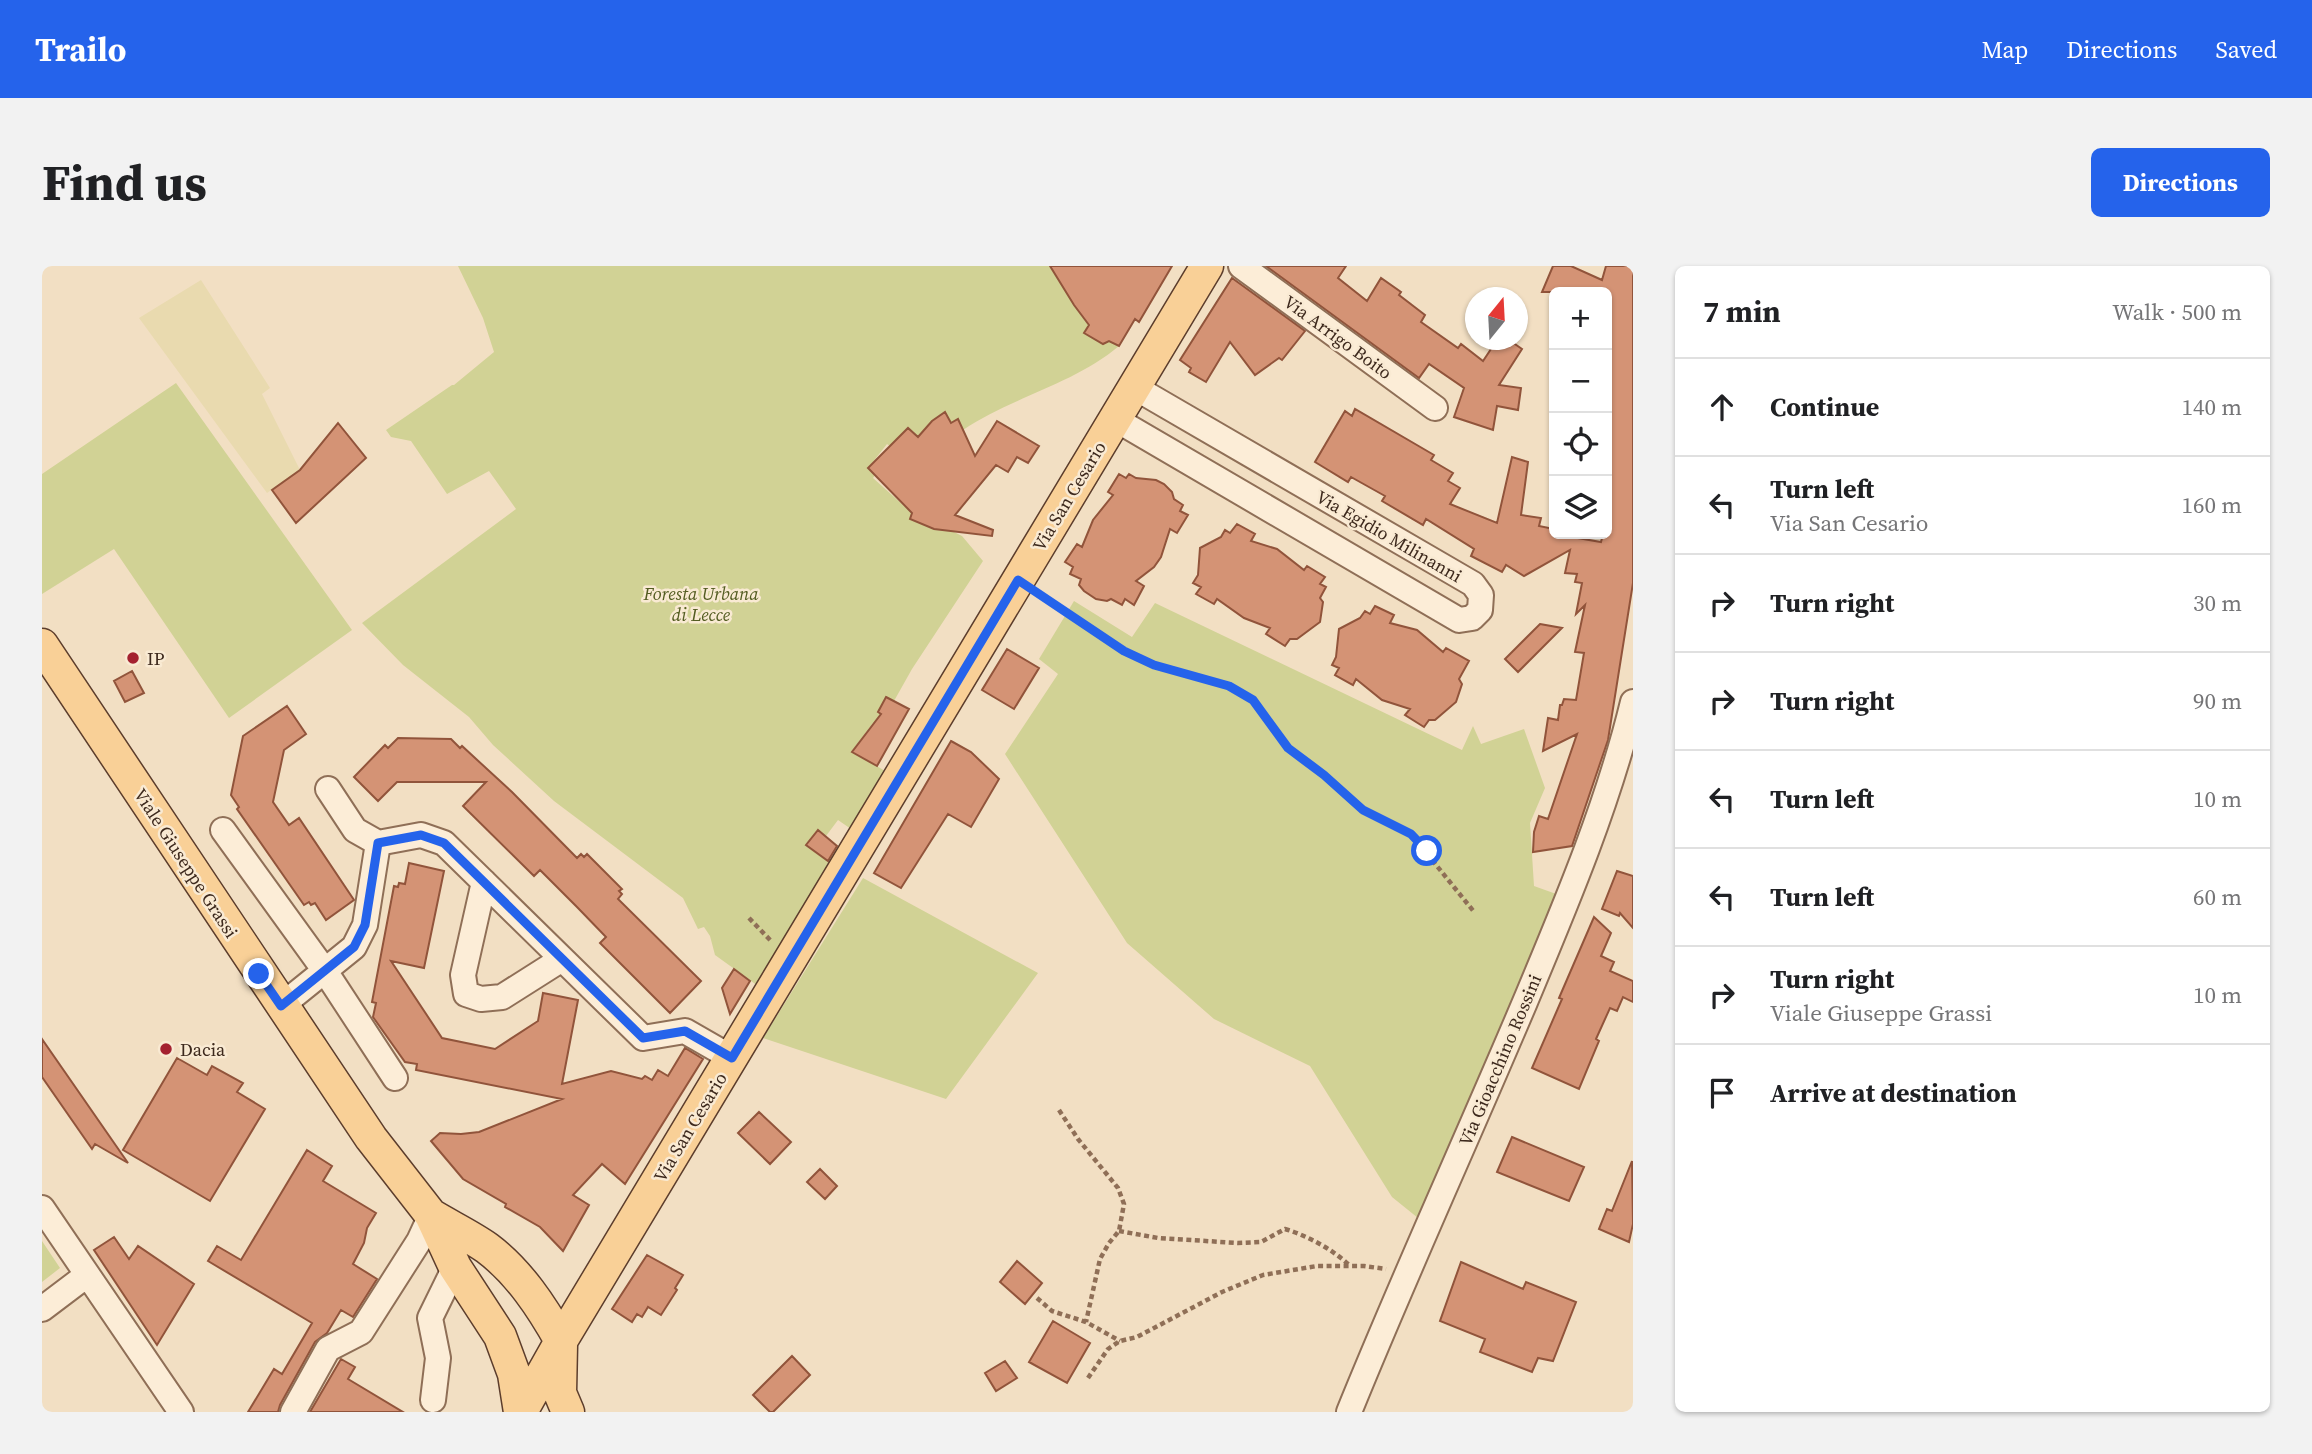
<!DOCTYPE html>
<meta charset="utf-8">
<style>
body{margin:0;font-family:"Source Serif 4",serif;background:#f2f2f2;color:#202124}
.controls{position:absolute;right:21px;top:21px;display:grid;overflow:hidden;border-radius:10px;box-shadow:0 2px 5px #0004}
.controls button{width:63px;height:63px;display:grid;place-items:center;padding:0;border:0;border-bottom:2px solid #e0e0e0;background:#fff;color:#202124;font:35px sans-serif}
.compass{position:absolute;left:1423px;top:21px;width:63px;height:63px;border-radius:50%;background:#fff;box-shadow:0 2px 5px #0004;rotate:18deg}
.stop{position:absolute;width:21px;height:21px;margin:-16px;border:5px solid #2563eb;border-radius:50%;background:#fff}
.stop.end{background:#2563eb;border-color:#fff;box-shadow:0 2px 7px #0008}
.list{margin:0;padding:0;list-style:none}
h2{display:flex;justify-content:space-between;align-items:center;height:91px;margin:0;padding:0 28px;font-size:30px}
h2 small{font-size:23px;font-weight:400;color:#757577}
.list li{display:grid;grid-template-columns:46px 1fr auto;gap:21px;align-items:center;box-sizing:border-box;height:98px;padding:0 28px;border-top:2px solid #e0e0e0}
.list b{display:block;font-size:26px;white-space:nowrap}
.list p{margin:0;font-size:23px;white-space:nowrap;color:#757577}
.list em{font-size:23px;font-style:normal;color:#757577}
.icon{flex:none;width:38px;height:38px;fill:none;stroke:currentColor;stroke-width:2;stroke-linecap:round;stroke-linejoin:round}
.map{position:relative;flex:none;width:1591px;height:1146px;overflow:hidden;border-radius:10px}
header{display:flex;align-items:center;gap:42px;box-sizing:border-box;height:98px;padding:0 35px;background:#2563eb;color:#fff}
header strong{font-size:33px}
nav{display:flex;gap:38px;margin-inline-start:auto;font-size:24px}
.intro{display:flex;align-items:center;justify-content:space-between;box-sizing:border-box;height:168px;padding:0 42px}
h1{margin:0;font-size:49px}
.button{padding:18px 32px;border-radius:10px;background:#2563eb;color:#fff;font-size:24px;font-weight:700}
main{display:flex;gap:42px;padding:0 42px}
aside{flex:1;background:#fff;border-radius:10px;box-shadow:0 2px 5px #0004}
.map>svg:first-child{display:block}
.farmland{fill:#e9daaf}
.green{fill:#d1d295}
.building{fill:#d49375;stroke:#91543b;stroke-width:2}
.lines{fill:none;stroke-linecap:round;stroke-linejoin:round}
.minor-casing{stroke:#8f6f57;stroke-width:28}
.major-casing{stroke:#5c3d2c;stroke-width:35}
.path{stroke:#8f6f57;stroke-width:4.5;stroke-dasharray:5 3.5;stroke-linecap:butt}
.minor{stroke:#fcedd7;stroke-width:24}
.major{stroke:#f9d097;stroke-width:32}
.route{stroke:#2563eb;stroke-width:9}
.poi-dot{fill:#a42130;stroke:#f9ead3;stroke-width:2.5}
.labels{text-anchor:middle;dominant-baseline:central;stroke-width:5;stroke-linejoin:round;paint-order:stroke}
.street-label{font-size:18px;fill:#3d291d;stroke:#f9ead3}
.park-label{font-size:18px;font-style:italic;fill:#535c21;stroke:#f9ead3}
.poi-label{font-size:18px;fill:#3d291d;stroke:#f9ead3;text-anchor:start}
</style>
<header>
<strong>Trailo</strong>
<nav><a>Map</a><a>Directions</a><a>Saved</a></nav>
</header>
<div class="intro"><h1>Find us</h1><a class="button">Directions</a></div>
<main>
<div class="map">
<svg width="1591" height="1146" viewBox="0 0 1591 1146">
<rect width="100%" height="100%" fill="#f2dfc3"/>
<path class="farmland" d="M159,14L228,122L220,128L258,204L225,227L97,52Z"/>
<path class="green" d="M416,0H1009C1028,32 1044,61 1077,80C1032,118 970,131 921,164L916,153L909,157L903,147L890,155L876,171L849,181L845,178L826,202L833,209L831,212L870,247L868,253L892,263L910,265L920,270L941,295L870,403L852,435L844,432L836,446L843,450L837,461L831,457L810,485L843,505L809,563L796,554L784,570L775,564L764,579L788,597L716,720L673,689L668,670L662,661L656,663L641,632L512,535L451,479L427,451L361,399L320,357L474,243L447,205L405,228L369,175L349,171L344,164L410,119H412L452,86L441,52Z
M134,117L310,364L187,452L72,283L0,328V208Z
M1032,335L1090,371L1113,337L1420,484L1431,460L1439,478L1482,463L1503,522L1488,557L1492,620L1517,629L1376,952L1350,931L1268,800L1172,753L1085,677L963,488L1016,408L997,393Z
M821,612L996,707L904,833L721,772Z
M0,975L18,1002L0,1016Z"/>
<path class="building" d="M1008,0H1130L1097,56L1093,53L1077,80L1067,75L1061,78L1042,67L1047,59L1032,39Z
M1224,0H1304L1296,12L1325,35L1339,12L1359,26L1357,29L1383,49L1379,56L1416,82L1419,78L1441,95L1455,74H1467L1480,83L1457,119L1479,122L1476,144L1455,140L1451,164L1412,151L1422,122L1387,98L1377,112Z
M1511,0H1529L1560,14L1564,0H1591V317L1566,474L1530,580L1491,586L1492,566L1497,550L1506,553L1535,468L1501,485L1506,452L1516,454L1518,439H1520L1522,433L1534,434L1542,387L1533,386L1543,339L1534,348L1540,317L1533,316L1535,308L1523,307L1528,284L1482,310L1464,299L1460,306L1429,290L1432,283L1384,253L1381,259L1340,235L1343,230L1309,211L1306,216L1273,196L1303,145L1310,150L1313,143L1392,189L1389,194L1411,207L1406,215L1418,222L1408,238L1455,257L1470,191L1486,196L1479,249L1499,252L1497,260L1512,263V268L1559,276L1561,268H1565V26H1500Z
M1190,12L1263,65L1240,94L1237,92L1213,109L1188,76L1164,116L1147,106L1149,102L1138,94Z
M903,146L909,157L916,153L933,190L955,155L997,180L986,197L975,191L966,206L954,199L913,249L951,264L950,270L892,263L868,253L870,247L826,202L866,162L876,171L890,155Z
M296,157L324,192L254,257L230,224L258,204Z
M1077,208L1084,212L1087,208L1094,212L1114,214L1122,218L1130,226L1132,233L1141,239L1138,245L1146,249L1135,267L1128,263L1119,291L1112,301L1094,315L1102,320L1092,339L1083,333L1080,339L1069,333L1065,335L1054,333L1042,325L1037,319L1039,313L1028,308L1031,301L1023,296L1035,278L1040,281L1051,254L1071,229L1066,226Z
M1195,258L1213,268L1209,275L1235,283L1262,304L1265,300L1283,311L1278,318L1284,321L1278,332L1281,336L1278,356L1255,373H1248L1243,380L1224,368L1228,362L1202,352L1175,333L1172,338L1154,328L1159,321L1151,317L1156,309L1158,282L1179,271L1183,264L1188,267Z
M1333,340L1352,349L1348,357L1375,364L1401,386L1404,382L1427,395L1417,413L1420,418L1414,436L1393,454H1387L1382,461L1363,449L1368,443L1340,434L1314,413L1311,419L1293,409L1297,402L1290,399L1294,391L1297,363L1318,352L1323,345L1328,348Z
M1498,358L1520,362L1476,406L1463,393Z
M965,383L997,402L972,443L940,424Z
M90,405L102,427L83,436L72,415Z
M844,431L867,443L835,500L810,486L839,448L836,446Z
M245,440L264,468L242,484L231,536L247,559L257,552L312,634L284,654L273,637L269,639L267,636L262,639L195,543L197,541L189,529L201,470Z
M356,472L409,473L418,482L420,480L470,526L535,592L539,588L542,591L545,588L580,623L577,625L580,628L576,633L659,715L628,747L558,677L564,671L535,641L498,604L492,610L421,540L444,516H355L336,535L312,511L343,479L346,482Z
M909,475L929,486L957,513L929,561L906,548L859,622L832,607Z
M776,564L795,580L786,595L764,579Z
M367,597L402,605L382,702L349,695L400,772L453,783L496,755L501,727L536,734L520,818L569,805L600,813L603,810L610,814L616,804L626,810L643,782L661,793L583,918L560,898L531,929L547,939L521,985L498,961L463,941L464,938L421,913L389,875L398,867L419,868L437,866L520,833L374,804L375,798L363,796L331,751L334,737L330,736L352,620L356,621L357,617L363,618Z
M1575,605L1591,610V662L1578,647L1577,650L1560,643Z
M1552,651L1569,667L1559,690L1572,696L1568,705L1591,715V736L1581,731L1575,745L1568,742L1554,773L1557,775L1537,823L1490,802L1520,733L1517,732Z
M692,703L708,715L688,748L680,722Z
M0,773L86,897L53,878L50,883L0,811Z
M135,792L165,809L170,800L201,817L195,826L223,843L168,935L81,884Z
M717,846L749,876L728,898L696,867Z
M1470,871L1542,901L1527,935L1455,906Z
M265,884L290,900L281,915L334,947L325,962L322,977L311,998L335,1013L311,1051L299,1044L285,1067L273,1076L238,1139L236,1146H206L232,1103L240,1108L270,1057L166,995L175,980L199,994Z
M1590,895L1591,958L1587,976L1557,963L1565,943L1570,945Z
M778,903L795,920L783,933L765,916Z
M72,971L87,993L96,980L152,1018L115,1079L52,984Z
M605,989L641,1009L633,1022L635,1024L619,1049L606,1041L600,1051L595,1048L590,1056L570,1043Z
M975,995L1000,1017L983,1038L958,1016Z
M1419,996L1481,1023L1484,1016L1534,1036L1511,1095L1496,1092L1490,1106L1438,1086L1443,1073L1398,1055Z
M1011,1055L1048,1077L1025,1117L987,1096Z
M750,1090L768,1109L731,1146H728L711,1129Z
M299,1093L313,1101L306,1113L361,1146H268Z
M963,1095L975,1112L954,1125L943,1107Z"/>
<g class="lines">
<defs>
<path id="minor" d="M1199,0L1393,142
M1073,153L1417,354L1430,352L1438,344L1439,329L1431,318L1092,121
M286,523L313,564L336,577
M181,564L283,705L353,812
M442,616L421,709L424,728L439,733L460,731L520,693
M239,740L312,681L323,659L336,577L379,569L402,577L601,772L643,765L690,792
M0,942L139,1146
M0,1043L45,1009
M391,1134L396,1092L388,1052L413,1001
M251,1146L286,1083L319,1066L377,975L389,949
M1307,1146C1363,1008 1425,873 1483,736C1524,638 1566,539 1591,436"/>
<path id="major" d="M0,379L329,872L389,949L413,1001L458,1070L472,1108L478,1146
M389,949C407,960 428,970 445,982C477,1006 500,1041 519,1075
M519,1079L518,1127L526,1146
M479,1146L519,1075L1165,0"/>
</defs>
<use href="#minor" class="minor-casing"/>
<use href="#major" class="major-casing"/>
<path class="path" d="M998,328L1082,385L1112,399L1187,420L1211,434L1246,482L1282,509L1321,544L1369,568L1433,647
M707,652L730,676
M1017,844L1036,873L1076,922L1082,938L1077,965L1067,977L1058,993L1044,1056
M1077,965L1116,972L1196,977L1219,976L1243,963C1266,970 1290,983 1307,999
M995,1032L1010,1045L1044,1056L1078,1075
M1046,1112L1066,1083L1078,1075L1095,1071L1180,1026L1221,1009L1275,1000H1322L1344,1003"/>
<use href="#minor" class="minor"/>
<use href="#major" class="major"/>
</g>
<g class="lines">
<path class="route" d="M217,708L239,740L312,681L323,659L336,577L379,569L402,577L601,772L643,765L690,792L976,314L1082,385L1112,399L1187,420L1211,434L1246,482L1282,509L1321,544L1369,568L1385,585"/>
</g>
<g class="poi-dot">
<circle cx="91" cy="392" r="7"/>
<circle cx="124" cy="783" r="7"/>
</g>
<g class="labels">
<g class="street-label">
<text transform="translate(1296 71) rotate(36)">Via Arrigo Boito</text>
<text transform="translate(1027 230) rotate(-59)">Via San Cesario</text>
<text transform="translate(1347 270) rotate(30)">Via Egidio Milinanni</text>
<text transform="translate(144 597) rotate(57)">Viale Giuseppe Grassi</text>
<text transform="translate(1458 794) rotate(-67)">Via Gioacchino Rossini</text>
<text transform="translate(648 861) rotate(-59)">Via San Cesario</text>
</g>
<g class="park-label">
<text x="659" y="327">Foresta Urbana<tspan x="659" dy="21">di Lecce</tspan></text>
</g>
<g class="poi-label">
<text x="105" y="392">IP</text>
<text x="138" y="783">Dacia</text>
</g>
</g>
</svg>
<div class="controls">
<button>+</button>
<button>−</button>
<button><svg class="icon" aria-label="locate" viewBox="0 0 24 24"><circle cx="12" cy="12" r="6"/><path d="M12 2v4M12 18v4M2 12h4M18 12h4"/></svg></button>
<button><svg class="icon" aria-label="layers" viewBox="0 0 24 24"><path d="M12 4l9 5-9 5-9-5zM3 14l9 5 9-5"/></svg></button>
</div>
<svg class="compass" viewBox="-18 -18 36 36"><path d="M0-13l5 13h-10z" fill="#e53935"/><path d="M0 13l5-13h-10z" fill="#757577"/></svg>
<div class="stop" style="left:1385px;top:585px"></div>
<div class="stop end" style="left:217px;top:708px"></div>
</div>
<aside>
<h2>7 min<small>Walk · 500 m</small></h2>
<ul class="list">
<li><svg class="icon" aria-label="ahead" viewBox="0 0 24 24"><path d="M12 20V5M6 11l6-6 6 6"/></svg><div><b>Continue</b></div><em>140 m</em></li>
<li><svg class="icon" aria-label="left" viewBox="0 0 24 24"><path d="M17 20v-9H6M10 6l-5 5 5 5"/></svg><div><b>Turn left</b><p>Via San Cesario</p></div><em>160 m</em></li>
<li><svg class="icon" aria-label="right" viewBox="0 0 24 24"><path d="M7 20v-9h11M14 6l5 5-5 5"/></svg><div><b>Turn right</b></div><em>30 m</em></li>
<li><svg class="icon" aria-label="right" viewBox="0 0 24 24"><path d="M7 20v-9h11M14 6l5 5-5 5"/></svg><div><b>Turn right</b></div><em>90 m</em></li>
<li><svg class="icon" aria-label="left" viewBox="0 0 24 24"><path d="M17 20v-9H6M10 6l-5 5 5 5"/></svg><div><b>Turn left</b></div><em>10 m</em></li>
<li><svg class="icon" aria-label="left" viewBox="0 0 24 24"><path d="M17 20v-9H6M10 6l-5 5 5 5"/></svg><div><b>Turn left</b></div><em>60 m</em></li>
<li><svg class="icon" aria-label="right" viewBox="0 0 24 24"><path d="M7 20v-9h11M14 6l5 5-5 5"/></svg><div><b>Turn right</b><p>Viale Giuseppe Grassi</p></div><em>10 m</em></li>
<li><svg class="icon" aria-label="arrive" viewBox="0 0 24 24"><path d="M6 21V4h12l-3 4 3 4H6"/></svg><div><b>Arrive at destination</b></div></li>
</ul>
</aside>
</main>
